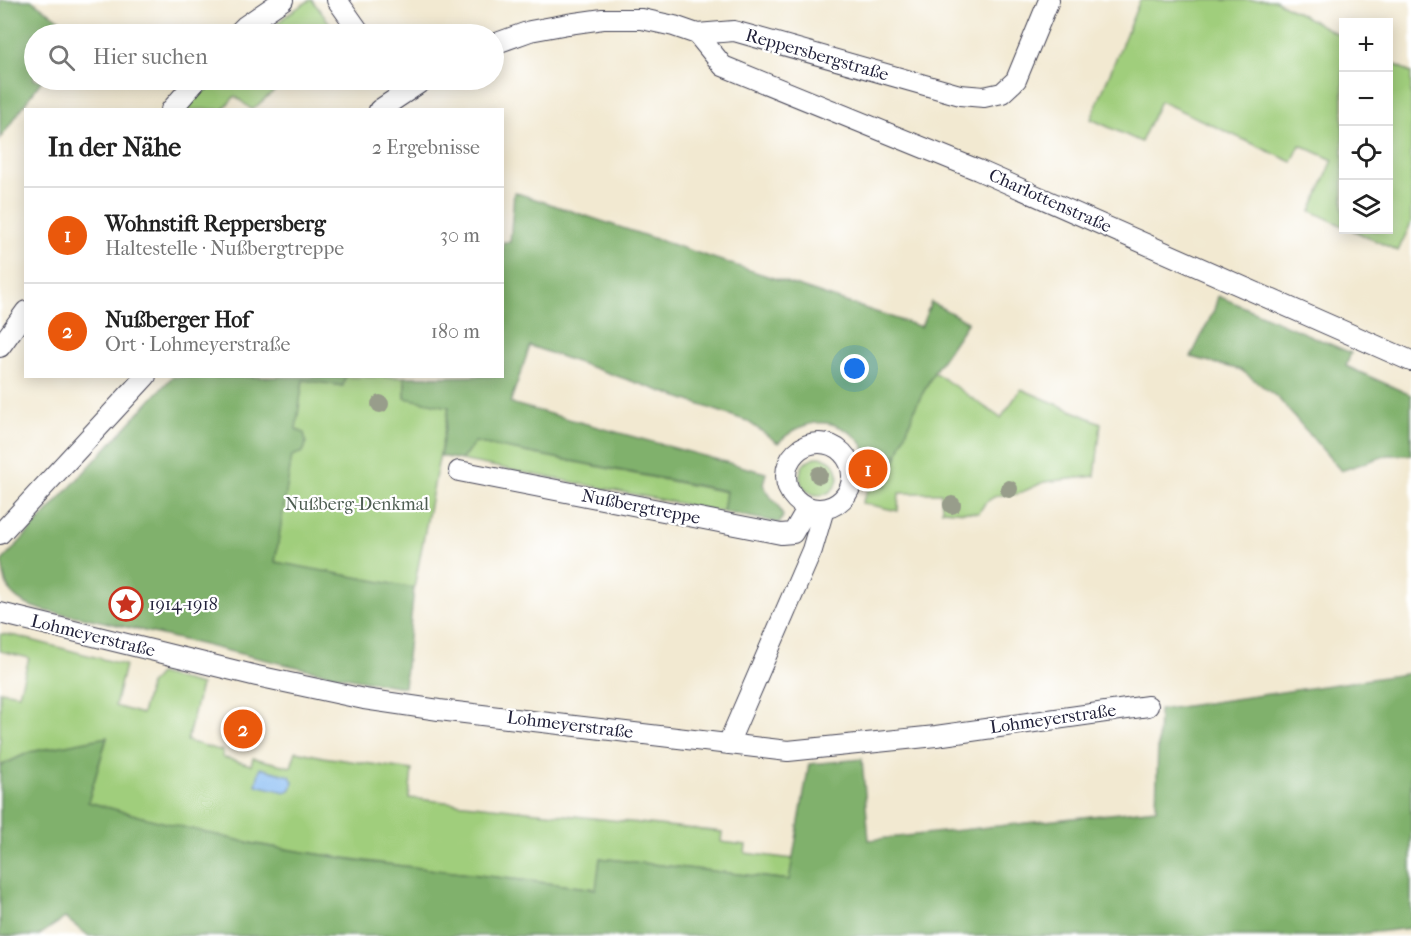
<!DOCTYPE html>
<html lang="de">
<meta charset="utf-8">
<style>
body{margin:0;font-family:"IM FELL French Canon",serif;background:#f6f6f6;color:#222}
.controls{position:absolute;right:18px;top:18px;display:grid;overflow:hidden;border-radius:0px;box-shadow:0 3px 15px #0003}
.controls button{width:54px;height:54px;display:grid;place-items:center;padding:0;border:0;border-bottom:2px solid #e0e0e0;background:#fff;color:#222;font:30px sans-serif}
.you{position:absolute;left:855px;top:369px;width:21px;height:21px;margin:-15px;border:4px solid #fff;border-radius:50%;background:#1a73e8;box-shadow:0 0 0 9px #1a73e833}
.badge{display:grid;place-items:center;width:39px;height:39px;border-radius:50%;background:#ea580c;color:#fff;font-size:20px;font-weight:700}
.pin{position:absolute;translate:-50% -50%;border:3px solid #fff;box-shadow:0 2px 6px #0006}
.list{margin:0;padding:0;list-style:none}
h2{display:flex;justify-content:space-between;align-items:center;height:78px;margin:0;padding:0 24px;font-size:26px}
h2 small{font-size:20px;font-weight:400;color:#767676}
.list li{display:grid;grid-template-columns:39px 1fr auto;gap:18px;align-items:center;box-sizing:border-box;height:96px;padding:0 24px;border-top:2px solid #e0e0e0}
.list b{display:block;font-size:22px;white-space:nowrap}
.list p{margin:0;font-size:20px;white-space:nowrap;color:#767676}
.list em{font-size:20px;font-style:normal;color:#767676}
.icon{flex:none;width:33px;height:33px;fill:none;stroke:currentColor;stroke-width:2;stroke-linecap:round;stroke-linejoin:round}
.map{position:relative;flex:none;width:1411px;height:936px;overflow:hidden}
.search{position:absolute;background:#fff;box-shadow:0 3px 15px #0003;left:24px;top:24px;width:480px;height:66px;display:flex;align-items:center;gap:15px;box-sizing:border-box;padding:0 21px;border-radius:33px;color:#767676;font-size:22px}
.panel{position:absolute;background:#fff;box-shadow:0 3px 15px #0003;left:24px;top:108px;width:480px;height:270px;border-radius:0px}
.map>svg:first-child{display:block}
.green{fill:#a0ce7c;stroke:#61785c;stroke-width:1.5}
.forest{fill:#80b16c;stroke:#516a54;stroke-width:1.5}
.water{fill:#84baf3;stroke:#536e97;stroke-width:1.5}
.lines{fill:none;stroke-linecap:round;stroke-linejoin:round}
.minor-casing{stroke:#414052;stroke-width:22}
.minor{stroke:#fff;stroke-width:20}
.tree{fill:#989d8b}
.labels{text-anchor:middle;dominant-baseline:central;stroke-width:4.5;stroke-linejoin:round;paint-order:stroke}
.street-label{font-size:18px;fill:#22223b;stroke:#fff}
.park-label{font-size:18px;fill:#4e5e52;stroke:#fff}
.poi-label{font-size:18px;fill:#22223b;stroke:#fff;text-anchor:start}
</style>
<div class="map">
<svg width="1411" height="936" viewBox="0 0 1411 936">
<rect width="100%" height="100%" fill="#fff"/>
<filter id="ink" filterUnits="userSpaceOnUse"><feTurbulence type="fractalNoise" baseFrequency=".0167" numOctaves="2"/><feDisplacementMap in="SourceGraphic" scale="12" xChannelSelector="R" yChannelSelector="G"/><feConvolveMatrix kernelMatrix="1 2 1 2 8 2 1 2 1" color-interpolation-filters="sRGB"/></filter>
<filter id="wash" filterUnits="userSpaceOnUse"><feTurbulence type="fractalNoise" baseFrequency=".008" numOctaves="4" result="noise"/><feDisplacementMap in="SourceGraphic" scale="24" xChannelSelector="R" yChannelSelector="G"/><feGaussianBlur stdDeviation="1.35" result="paint"/><feColorMatrix in="noise" values="0 0 0 0 0 0 0 0 0 0 0 0 0 0 0 0 0 1.4 0 .05"/><feComposite in="paint" operator="in"/></filter>
<g filter="url(#wash)">
<rect width="100%" height="100%" fill="#f2e9d1"/>
<path class="green" d="M310,0H312L338,34H283L275,25L291,12Z
M1140,0H1275L1343,37V226L1311,211L1333,160L1300,145L1292,162L1160,101L1141,142L1091,119Z
M1389,61L1411,73V223L1398,251L1352,230H1388Z
M209,80H287L253,109H251L235,96L224,108L226,109L182,110Z
M934,372L1001,418L1021,389L1101,423L1095,476L1044,482L1018,494H1006L994,497L985,503L979,513L942,510L941,493H899L898,511L862,503L870,484L886,486L916,406Z
M345,377H404L405,382V398L449,407L414,588L275,562L303,379L342,386Z
M475,442L726,492L723,512L461,460Z
M800 476a19 19 0 1 1 38 0a19 19 0 1 1-38 0Z
M1,634L16,636L125,665L115,706L142,714L150,684L159,674L201,685L187,741L223,751L222,757L251,765L253,758L291,767L296,751L323,757L412,770L409,798L722,832L721,842L746,845L745,853L793,859L790,880L600,858L597,889C483,875 369,864 256,844C200,834 143,817 88,802L107,738L30,752L0,766V691L19,694L29,658L0,651V635Z"/>
<path class="forest" d="M0,0H31L76,31L73,34H34V80H42L0,139Z
M514,192L921,327L931,302L968,322L934,372L916,406L886,486L870,484C870,473 870,461 866,451C857,431 831,419 810,424C797,427 787,434 778,443L747,421L530,346L510,403L766,473L763,484L768,494L778,505L783,516L780,523L723,512L726,491L484,444L475,442L461,460L440,456L449,407L405,398V382L404,377L502,376L503,242H510Z
M1218,296L1351,353L1346,366L1411,395V455H1388L1341,471L1278,398L1241,370L1191,357L1214,310Z
M172,377H345L343,386L303,380L296,429L304,433C306,441 307,445 303,452L292,456L275,562L414,588L404,687C313,674 225,649 135,629C117,625 100,621 82,617C63,614 41,612 24,603C6,594 4,579 2,561Z
M1411,673V928L1342,936H89L65,918L38,936H0V766L30,752L107,737L88,802L150,819L254,844L361,861L596,889L600,858L789,880L809,764L862,759L869,840L1156,809L1159,710Z"/>
<path class="water" d="M260,768L290,776L293,782L291,789L286,792L256,785Z"/>
</g>
<g filter="url(#ink)">
<g class="lines">
<defs>
<path id="minor" d="M337,0L361,34
M237,34L245,26L283,0
M697,34L723,66L978,170L1411,361
M494,44L530,31L568,24L603,19H642L674,26L697,34L734,31L960,95L984,97L1002,93L1016,80L1049,0
M171,110L197,80
M379,110L424,80
M0,347L26,311
M786 476a33 33 0 1 1 66 0a33 33 0 1 1-66 0Z
M459,471L781,534L793,533L808,507
M0,534L146,376
M0,613L257,676L364,699L439,710L788,751L936,736L1148,706
M728,744L812,550L824,509"/>
</defs>
<use href="#minor" class="minor-casing"/>
<use href="#minor" class="minor"/>
</g>
<g class="tree">
<circle cx="380" cy="404" r="9"/>
<circle cx="819" cy="475" r="9"/>
<circle cx="1009" cy="489" r="9"/>
<circle cx="952" cy="505" r="9"/>
</g>
</g>
<defs>
<symbol id="sight-ring" viewBox="-11 -11 22 22"><circle r="9.5" fill="#fff" stroke="#c8321e" stroke-width="1.5"/><path d="M0-6L1.8-2.2L6-1.7L2.9 1.2L3.7 5.4L0 3.3L-3.7 5.4L-2.9 1.2L-6-1.7L-1.8-2.2Z" fill="#c8321e"/></symbol>
</defs>
<g fill-rule="evenodd">
<use href="#sight-ring" x="107" y="585" width="38" height="38"/>
</g>
<g class="labels">
<g class="street-label">
<text transform="translate(817 55) rotate(16)">Reppersbergstraße</text>
<text transform="translate(1050 201) rotate(24)">Charlottenstraße</text>
<text transform="translate(641 507) rotate(11)">Nußbergtreppe</text>
<text transform="translate(93 636) rotate(14)">Lohmeyerstraße</text>
<text transform="translate(1053 719) rotate(-8)">Lohmeyerstraße</text>
<text transform="translate(570 725) rotate(7)">Lohmeyerstraße</text>
</g>
<g class="park-label">
<text x="357" y="504">Nußberg-Denkmal</text>
</g>
<g class="poi-label">
<text x="149" y="604">1914-1918</text>
</g>
</g>
</svg>
<div class="controls">
<button>+</button>
<button>−</button>
<button><svg class="icon" aria-label="locate" viewBox="0 0 24 24"><circle cx="12" cy="12" r="6"/><path d="M12 2v4M12 18v4M2 12h4M18 12h4"/></svg></button>
<button><svg class="icon" aria-label="layers" viewBox="0 0 24 24"><path d="M12 4l9 5-9 5-9-5zM3 14l9 5 9-5"/></svg></button>
</div>
<div class="you"></div>
<div class="pin badge" style="left:868px;top:469px">1</div>
<div class="pin badge" style="left:243px;top:729px">2</div>
<div class="search"><svg class="icon" aria-label="search" viewBox="0 0 24 24"><circle cx="10" cy="10" r="6"/><path d="M15 15l6 6"/></svg>Hier suchen</div>
<section class="panel">
<h2>In der Nähe<small>2 Ergebnisse</small></h2>
<ul class="list">
<li><span class="badge">1</span><div><b>Wohnstift Reppersberg</b><p>Haltestelle · Nußbergtreppe</p></div><em>30 m</em></li>
<li><span class="badge">2</span><div><b>Nußberger Hof</b><p>Ort · Lohmeyerstraße</p></div><em>180 m</em></li>
</ul>
</section>
</div>
